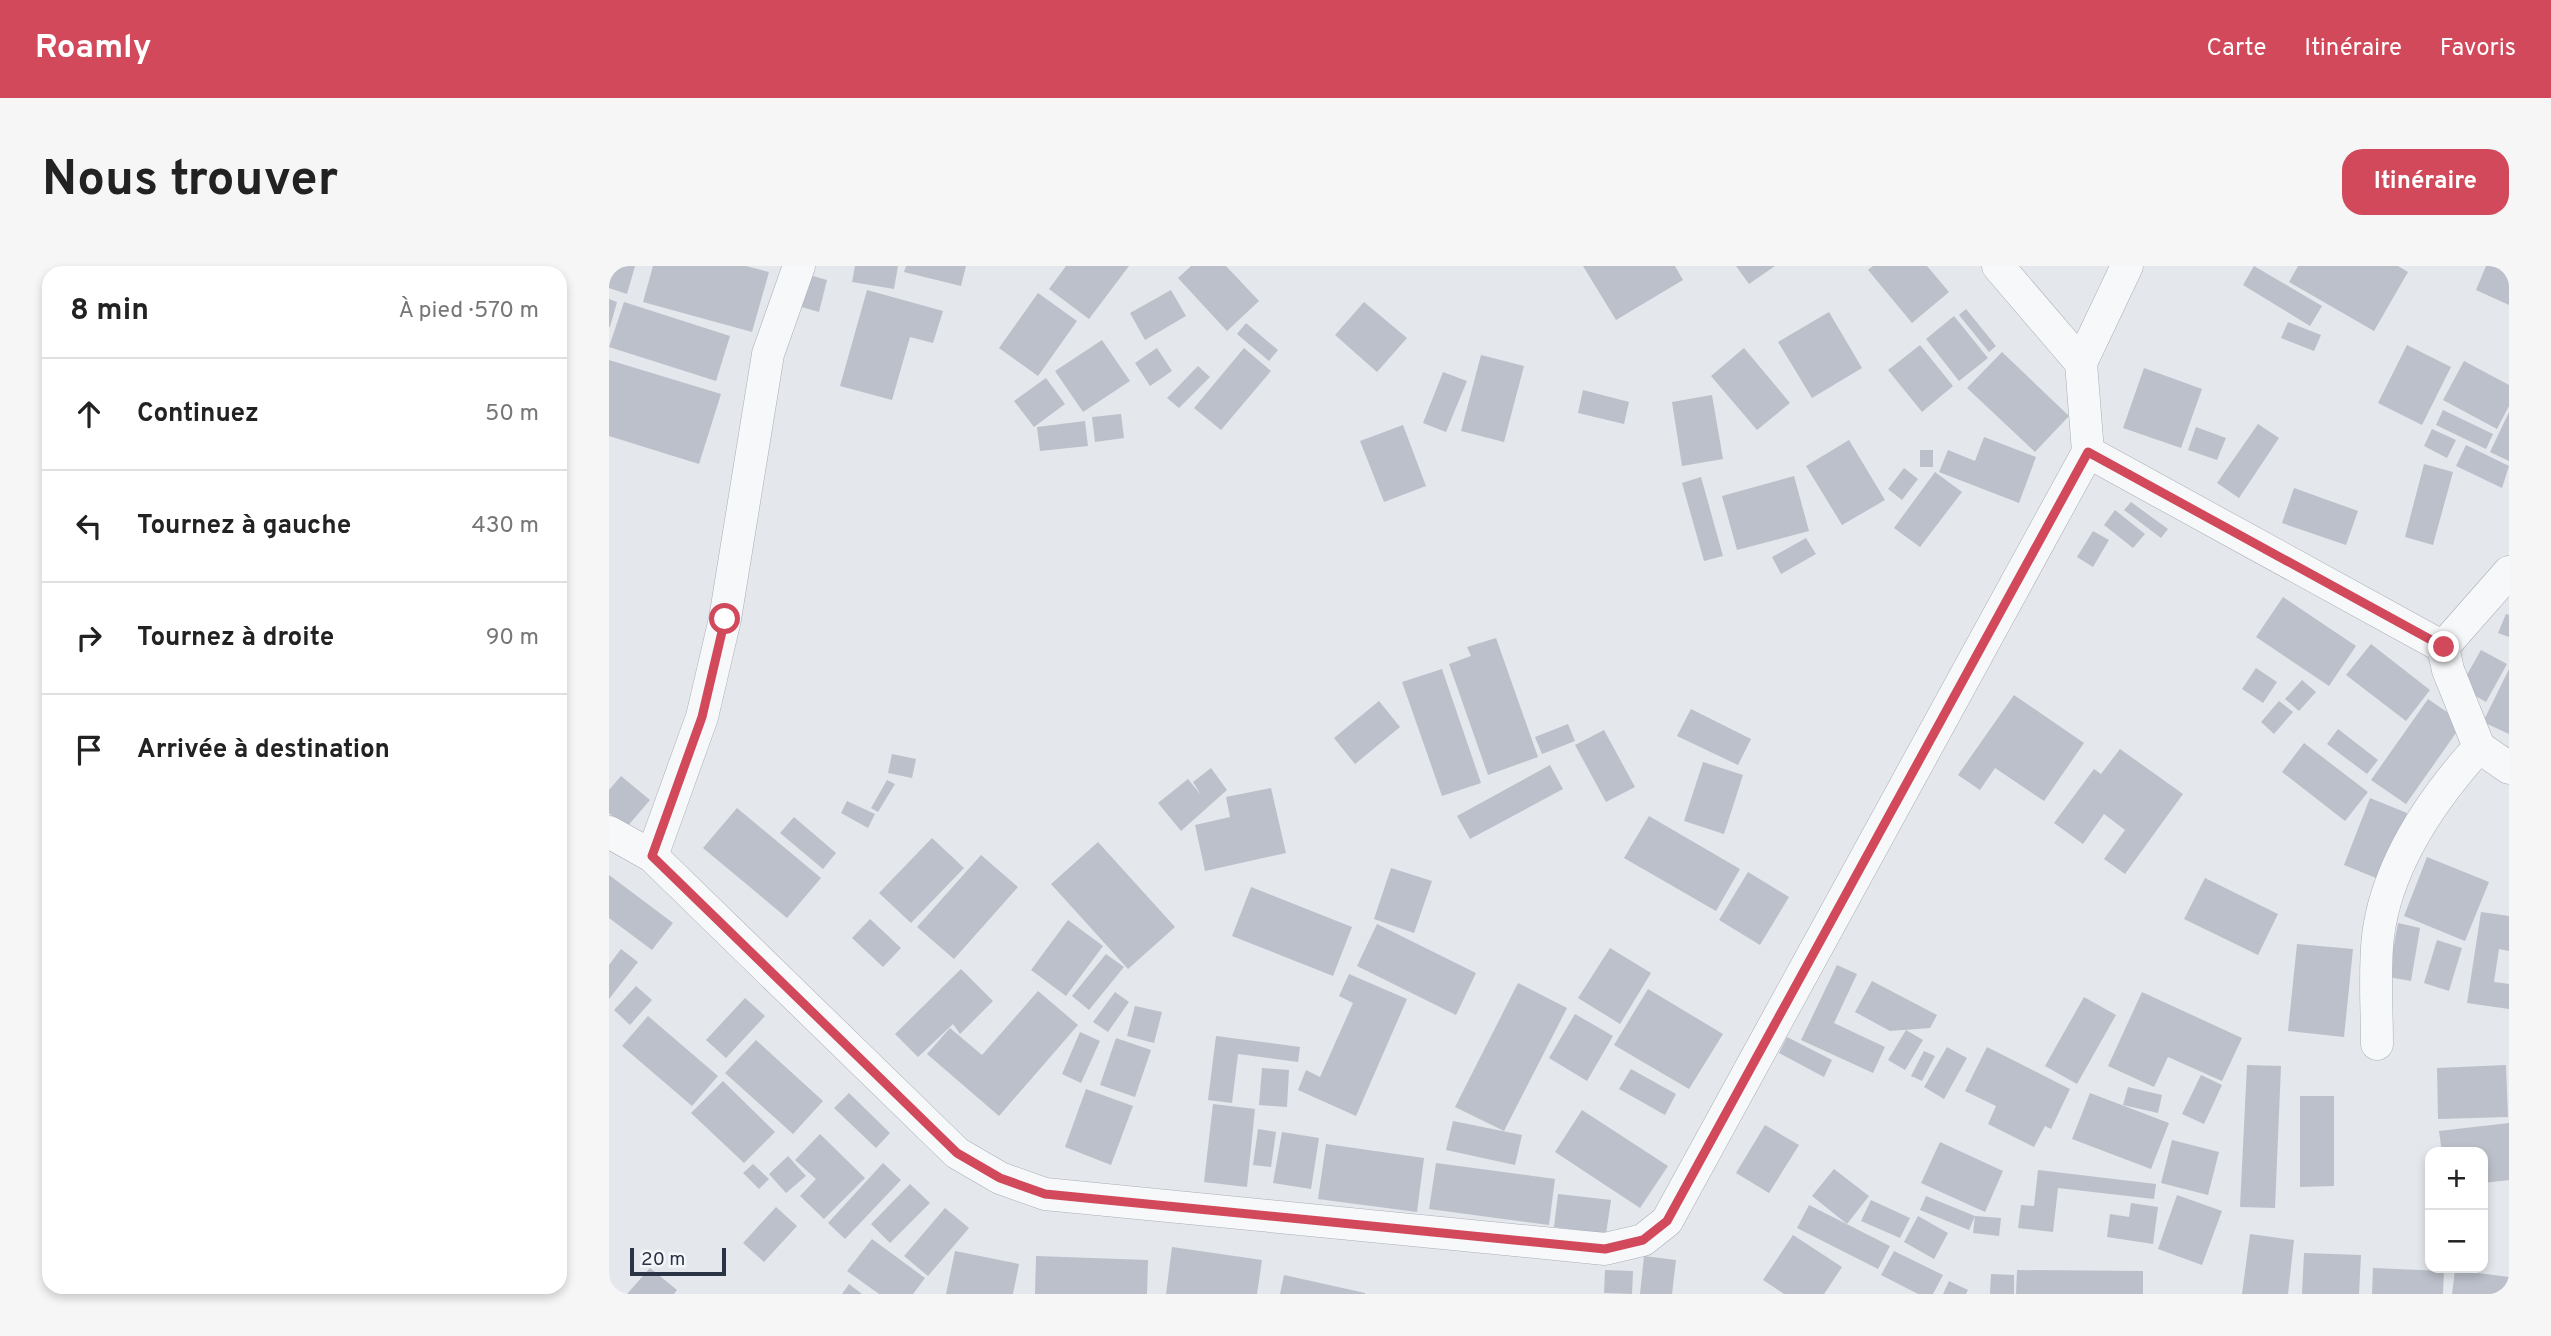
<!DOCTYPE html>
<html lang="fr">
<meta charset="utf-8">
<style>
body{margin:0;font-family:Overpass,sans-serif;background:#f6f6f6;color:#222}
.controls{position:absolute;right:21px;bottom:21px;display:grid;overflow:hidden;border-radius:14px;box-shadow:0 4px 10px #0003}
.controls button{width:63px;height:63px;display:grid;place-items:center;padding:0;border:0;border-bottom:2px solid #e0e0e0;background:#fff;color:#222;font:35px sans-serif}
.scale{position:absolute;left:21px;bottom:18px;width:96px;box-sizing:border-box;padding-left:7px;border:4px solid #2b3445;border-top:0;font-size:19px;line-height:24px;white-space:nowrap;color:#2b3445;-webkit-text-stroke:5px #f4f6f9;paint-order:stroke}
.stop{position:absolute;width:21px;height:21px;margin:-16px;border:5px solid #d1495b;border-radius:50%;background:#fff}
.stop.end{background:#d1495b;border-color:#fff;box-shadow:0 2px 7px #0008}
.list{margin:0;padding:0;list-style:none}
h2{display:flex;justify-content:space-between;align-items:center;height:91px;margin:0;padding:0 28px;font-size:30px}
h2 small{font-size:23px;font-weight:400;color:#767676}
.list li{display:grid;grid-template-columns:46px 1fr auto;gap:21px;align-items:center;box-sizing:border-box;height:112px;padding:0 28px;border-top:2px solid #e0e0e0}
.list b{display:block;font-size:26px;white-space:nowrap}
.list em{font-size:23px;font-style:normal;color:#767676}
.icon{flex:none;width:38px;height:38px;fill:none;stroke:currentColor;stroke-width:2;stroke-linecap:round;stroke-linejoin:round}
.map{position:relative;flex:none;width:1900px;height:1028px;overflow:hidden;border-radius:21px}
header{display:flex;align-items:center;gap:42px;box-sizing:border-box;height:98px;padding:0 35px;background:#d1495b;color:#fff}
header strong{font-size:33px}
nav{display:flex;gap:38px;margin-inline-start:auto;font-size:24px}
.intro{display:flex;align-items:center;justify-content:space-between;box-sizing:border-box;height:168px;padding:0 42px}
h1{margin:0;font-size:49px}
.button{padding:18px 32px;border-radius:21px;background:#d1495b;color:#fff;font-size:24px;font-weight:700}
main{display:flex;gap:42px;padding:0 42px}
aside{flex:1;background:#fff;border-radius:21px;box-shadow:0 4px 10px #0003}
.map>svg:first-child{display:block}
.building{fill:#bbc0ca}
.lines{fill:none;stroke-linecap:round;stroke-linejoin:round}
.minor-casing{stroke:#a9aeb7;stroke-width:33}
.minor{stroke:#f7f8fa;stroke-width:32}
.route{stroke:#d1495b;stroke-width:9}
</style>
<header>
<strong>Roamly</strong>
<nav><a>Carte</a><a>Itinéraire</a><a>Favoris</a></nav>
</header>
<div class="intro"><h1>Nous trouver</h1><a class="button">Itinéraire</a></div>
<main>
<aside>
<h2>8 min<small>À pied · 570 m</small></h2>
<ul class="list">
<li><svg class="icon" aria-label="ahead" viewBox="0 0 24 24"><path d="M12 20V5M6 11l6-6 6 6"/></svg><div><b>Continuez</b></div><em>50 m</em></li>
<li><svg class="icon" aria-label="left" viewBox="0 0 24 24"><path d="M17 20v-9H6M10 6l-5 5 5 5"/></svg><div><b>Tournez à gauche</b></div><em>430 m</em></li>
<li><svg class="icon" aria-label="right" viewBox="0 0 24 24"><path d="M7 20v-9h11M14 6l5 5-5 5"/></svg><div><b>Tournez à droite</b></div><em>90 m</em></li>
<li><svg class="icon" aria-label="arrive" viewBox="0 0 24 24"><path d="M6 21V4h12l-3 4 3 4H6"/></svg><div><b>Arrivée à destination</b></div></li>
</ul>
</aside>
<div class="map">
<svg width="1900" height="1028" viewBox="0 0 1900 1028">
<rect width="100%" height="100%" fill="#e4e7ec"/>
<path class="building" d="M0,0H26L18,28L0,22Z
M44,0H137L160,6L143,66L34,36Z
M246,0H289L285,23L243,16Z
M297,0H357L352,20L295,6Z
M457,0H520L480,53L440,23Z
M582,0H617L650,35L618,65L569,12Z
M974,0H1066L1074,14L1007,54Z
M1127,0H1166L1140,18Z
M1264,0H1318L1340,26L1303,57L1259,4Z
M1645,0L1713,40L1701,60L1634,19Z
M1689,0H1789L1799,6L1765,65L1680,16Z
M1877,0H1900V39L1867,24Z
M197,8L218,14L210,46L189,40Z
M258,24L334,45L324,77L301,71L283,134L231,120Z
M562,24L577,50L536,74L521,47Z
M429,27L468,55L429,110L390,82Z
M0,33L8,36L1,61H0Z
M15,36L121,70L107,115L0,81Z
M755,36L798,72L768,106L726,69Z
M1357,43L1387,80L1380,86L1350,49Z
M1220,46L1253,102L1203,132L1169,76Z
M1345,50L1379,92L1350,115L1317,73Z
M1679,56L1712,69L1705,85L1672,72Z
M637,57L669,84L660,95L628,68Z
M493,74L521,115L474,146L446,105Z
M1311,79L1344,120L1313,146L1279,104Z
M1798,79L1842,101L1813,159L1769,137Z
M548,82L563,105L541,120L526,97Z
M635,82L662,105L612,164L585,142Z
M1135,82L1181,137L1148,164L1102,110Z
M1393,86L1460,150L1426,186L1358,122Z
M872,89L915,100L895,176L852,165Z
M0,94L112,128L90,198L0,170Z
M1855,95L1900,119V140L1888,163L1834,134Z
M589,100L601,111L570,142L558,132Z
M1535,102L1593,123L1572,182L1514,162Z
M834,106L858,115L837,166L814,157Z
M437,112L456,138L425,161L405,135Z
M974,124L1020,136L1015,158L969,147Z
M1103,129L1114,193L1073,200L1063,136Z
M1834,144L1884,168L1877,183L1827,159Z
M1900,146V195L1881,186Z
M512,148L515,172L486,176L483,151Z
M476,155L479,180L431,185L428,161Z
M1649,158L1670,172L1630,232L1608,217Z
M794,159L817,220L775,236L751,175Z
M1587,161L1617,172L1608,194L1579,184Z
M1823,163L1847,174L1838,192L1815,180Z
M1375,171L1427,191L1410,237L1330,206L1339,184L1366,195Z
M1240,174L1276,234L1233,259L1197,200Z
M1857,179L1900,200L1893,222L1847,200Z
M1311,184H1324V201H1311Z
M1815,198L1844,206L1824,279L1796,271Z
M1295,202L1309,213L1293,234L1279,223Z
M1326,206L1353,226L1311,281L1285,262Z
M1185,210L1200,265L1128,284L1113,230Z
M1092,211L1114,290L1095,295L1073,217Z
M1685,222L1749,245L1737,279L1673,257Z
M1522,236L1559,263L1552,272L1515,244Z
M1506,244L1536,268L1524,282L1495,259Z
M1484,265L1500,274L1484,301L1468,291Z
M1197,272L1207,288L1172,308L1163,291Z
M1674,331L1747,380L1720,420L1647,371Z
M1897,348L1900,349V371L1889,367Z
M887,372L929,491L879,509L840,398L862,390L858,381Z
M1762,378L1821,424L1797,455L1737,409Z
M1872,384L1898,398L1877,436L1851,421Z
M1647,402L1668,416L1654,437L1633,423Z
M833,403L872,517L833,530L793,416Z
M1900,403V468L1874,456Z
M1693,414L1707,426L1690,445L1676,433Z
M1405,429L1475,477L1435,535L1386,502L1371,524L1349,509Z
M1819,433L1854,457L1797,538L1762,514Z
M770,435L791,461L746,498L725,472Z
M1670,435L1684,446L1665,468L1652,456Z
M1082,443L1142,473L1129,499L1068,470Z
M959,458L966,475L933,488L926,471Z
M1729,463L1769,494L1758,508L1718,478Z
M995,464L1026,521L997,536L966,479Z
M1695,477L1759,526L1736,555L1673,506Z
M1511,483L1574,528L1516,608L1495,593L1516,564L1495,548L1474,578L1445,557L1485,503L1492,508Z
M283,488L307,493L303,512L279,507Z
M1094,496L1134,509L1115,568L1075,555Z
M941,499L954,523L861,573L848,550Z
M602,502L618,524L572,565L549,537L579,513L592,529L584,516Z
M12,510L41,534L17,562L0,547V524Z
M278,514L286,518L269,546L262,542Z
M662,522L677,587L596,605L586,559L621,551L617,531Z
M1761,532L1798,547L1772,614L1735,599Z
M238,535L266,548L259,562L232,547Z
M128,542L212,612L178,652L94,582Z
M1040,550L1131,603L1107,645L1015,592Z
M185,551L227,587L214,603L171,567Z
M323,572L355,602L302,657L270,627Z
M489,576L566,661L519,703L442,618Z
M372,589L409,621L345,693L308,661Z
M1818,591L1880,616L1856,675L1795,650Z
M782,602L823,615L805,667L765,653Z
M1139,606L1180,631L1151,679L1110,654Z
M0,609L64,657L43,684L0,652Z
M1596,612L1669,648L1649,689L1575,653Z
M642,621L743,661L724,710L623,670Z
M1872,646L1900,650V685L1890,683L1885,716L1900,718V743L1858,737Z
M261,653L292,682L274,701L243,672Z
M459,654L494,680L457,730L422,704Z
M1789,657L1811,662L1802,715L1779,711Z
M768,658L867,707L847,749L748,700Z
M1828,674L1853,682L1840,725L1815,717Z
M1688,678L1744,683L1735,771L1679,765Z
M1001,682L1042,707L1011,758L969,732Z
M12,683L29,696L0,733V699Z
M497,688L515,701L480,744L463,730Z
M1228,699L1248,708L1225,757L1276,781L1264,807L1192,774Z
M352,703L384,735L351,768L344,758L309,791L286,768Z
M740,708L798,733L747,850L689,824L697,804L711,811L744,737L730,730Z
M1263,715L1328,749L1321,762L1281,765L1246,746Z
M909,717L958,742L895,865L846,841Z
M27,720L43,734L21,759L5,744Z
M1039,723L1114,768L1080,823L1005,779Z
M429,725L469,759L390,850L318,788L341,762L373,789Z
M506,726L520,736L499,766L484,756Z
M1533,726L1633,772L1613,815L1559,791L1545,821L1499,800Z
M1475,731L1507,749L1468,818L1436,800Z
M136,732L156,750L117,792L97,774Z
M526,740L553,746L545,777L518,770Z
M966,748L1004,770L978,815L940,792Z
M39,750L109,810L83,840L13,780Z
M1297,764L1314,774L1296,804L1279,794Z
M471,766L491,775L472,817L453,808Z
M607,770L691,781L689,796L629,788L623,837L599,834Z
M1178,771L1223,794L1215,811L1170,787Z
M507,772L542,784L526,831L491,819Z
M147,774L214,835L184,868L116,807Z
M1338,781L1358,792L1335,833L1315,821Z
M1378,781L1461,823L1442,863L1436,860L1425,881L1379,858L1387,840L1356,825Z
M1315,785L1326,790L1313,815L1302,810Z
M1638,799L1672,800L1666,942L1631,941Z
M1897,799L1899,851L1829,853L1828,802Z
M653,802L680,804L678,841L650,839Z
M1022,803L1067,828L1056,849L1010,823Z
M1592,809L1613,819L1595,858L1573,848Z
M114,815L166,866L135,897L82,847Z
M1519,821L1553,829L1549,847L1514,839Z
M477,823L524,840L502,899L456,881Z
M240,827L281,867L267,882L225,842Z
M1481,827L1560,857L1542,903L1463,873Z
M1691,830H1725V920L1691,921Z
M604,838L646,843L638,921L595,916Z
M973,844L1059,900L1031,942L946,886Z
M844,855L913,869L906,899L837,884Z
M1900,857V914L1874,917V886H1833L1830,865Z
M1156,859L1190,879L1160,927L1127,907Z
M649,863L667,866L662,901L644,899Z
M673,866L710,872L702,923L664,917Z
M211,868L256,912L215,953L191,930L207,913L186,894Z
M1563,874L1610,886L1599,929L1552,917Z
M1331,876L1394,905L1376,946L1312,917Z
M717,878L815,892L808,946L709,933Z
M179,890L197,910L177,927L160,908Z
M274,897L292,914L236,973L219,957Z
M827,897L946,913L940,959L820,943Z
M144,898L160,913L150,923L134,907Z
M1225,903L1260,930L1238,958L1203,930Z
M1429,904L1547,918L1545,933L1449,922L1444,966L1409,962L1412,939L1425,940Z
M301,918L321,937L281,977L262,958Z
M949,928L1002,934L997,968L945,961Z
M1568,929L1613,945L1593,999L1549,983Z
M1317,930L1366,950L1360,964L1311,944Z
M1262,934L1301,952L1291,972L1252,955Z
M1522,937L1549,941L1544,978L1498,971L1501,948L1520,951Z
M1200,939L1281,980L1269,1003L1188,962Z
M167,941L188,960L155,996L134,977Z
M336,942L360,962L319,1010L295,990Z
M1309,950L1339,967L1325,993L1295,976Z
M1366,950L1392,952L1390,970L1364,967Z
M1641,968L1685,974L1679,1028H1633Z
M1184,969L1233,1001L1215,1028H1175L1154,1014Z
M263,973L316,1012L304,1028H270L238,1005Z
M563,981L653,994L648,1028H557Z
M346,985L410,998L404,1028H337Z
M1285,985L1334,1009L1324,1028H1309L1272,1009Z
M1695,987L1752,989L1750,1028H1693Z
M427,990L539,994L538,1028H426Z
M1035,990L1067,994L1063,1028H1031Z
M41,1002L68,1024L65,1028H18Z
M1764,1002L1835,1005L1834,1028H1763Z
M996,1004L1024,1005L1023,1028L995,1027Z
M1408,1004L1534,1005V1028H1407Z
M1846,1004L1900,1011V1028H1843Z
M1382,1008L1405,1009V1028H1381Z
M675,1009L756,1027V1028H671Z
M1340,1015L1359,1024L1357,1028H1334Z
M240,1018L253,1028H233Z"/>
<g class="lines">
<defs>
<path id="minor" d="M1389,0L1472,97
M1479,186L1834,381L1900,306
M1834,381L1839,404L1870,481L1900,502
M0,566L43,590L348,887L391,912L436,928L996,983L1034,974L1058,955L1479,186L1472,97L1518,0
M43,590L93,451L116,353L159,88L190,0
M1768,778C1768,743 1765,705 1769,670C1778,598 1823,533 1870,481"/>
</defs>
<use href="#minor" class="minor-casing"/>
<use href="#minor" class="minor"/>
</g>
<g class="lines">
<path class="route" d="M116,353L93,451L43,590L348,887L391,912L436,928L996,983L1034,974L1058,955L1479,186L1835,381"/>
</g>
</svg>
<div class="controls">
<button>+</button>
<button>−</button>
</div>
<div class="scale">20 m</div>
<div class="stop" style="left:116px;top:353px"></div>
<div class="stop end" style="left:1835px;top:381px"></div>
</div>
</main>
